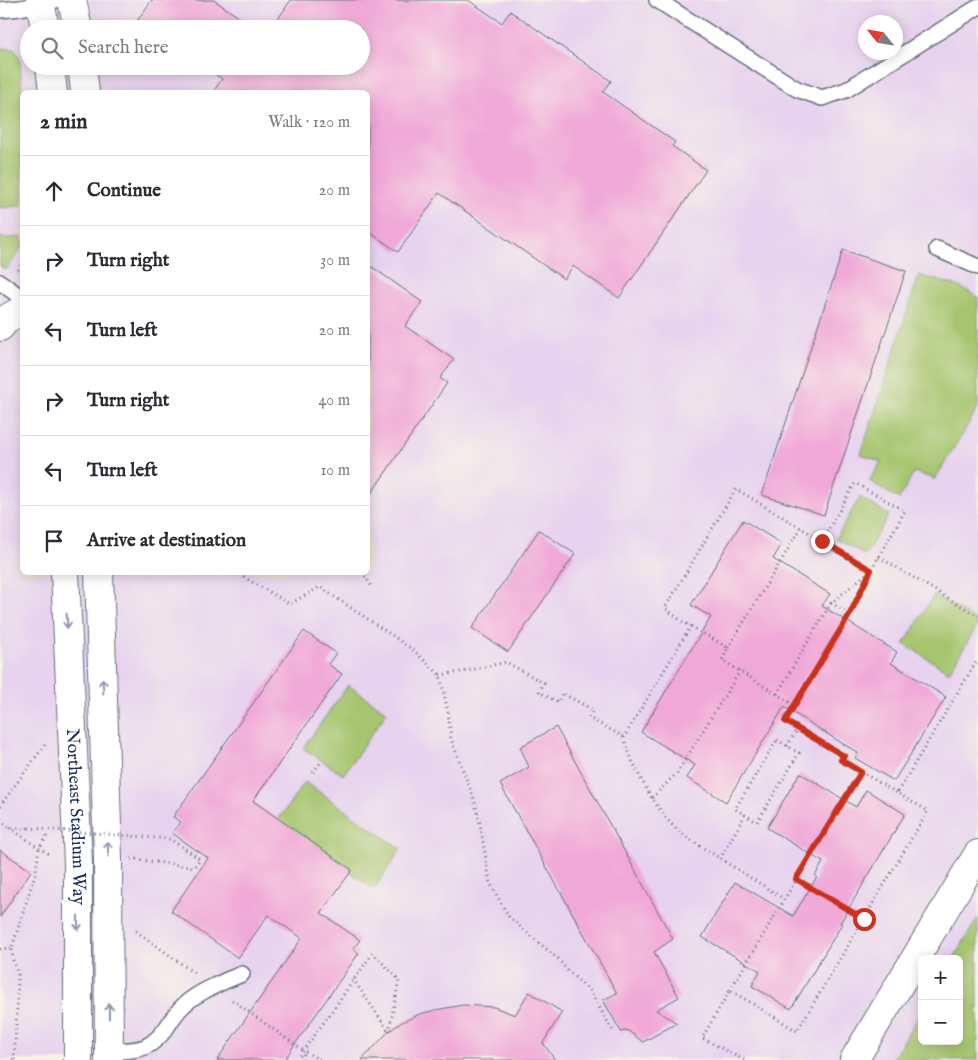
<!DOCTYPE html>
<meta charset="utf-8">
<style>
body{margin:0;font-family:"IM FELL English",serif;background:#f7f7f7;color:#2b2b33}
.controls{position:absolute;right:15px;bottom:15px;display:grid;overflow:hidden;border-radius:8px;box-shadow:0 2px 12px #0003}
.controls button{width:45px;height:45px;display:grid;place-items:center;padding:0;border:0;border-bottom:1px solid #e1e1e2;background:#fff;color:#2b2b33;font:25px sans-serif}
.compass{position:absolute;left:858px;top:15px;width:45px;height:45px;border-radius:50%;background:#fff;box-shadow:0 2px 12px #0003;rotate:301deg}
.stop{position:absolute;width:15px;height:15px;margin:-11px;border:4px solid #c8321e;border-radius:50%;background:#fff}
.stop.end{background:#c8321e;border-color:#fff;box-shadow:0 1px 5px #0008}
.list{margin:0;padding:0;list-style:none}
h2{display:flex;justify-content:space-between;align-items:center;height:65px;margin:0;padding:0 20px;font-size:21px}
h2 small{font-size:16px;font-weight:400;color:#7c7c81}
.list li{display:grid;grid-template-columns:32px 1fr auto;gap:15px;align-items:center;box-sizing:border-box;height:70px;padding:0 20px;border-top:1px solid #e1e1e2}
.list b{display:block;font-size:19px;white-space:nowrap}
.list em{font-size:16px;font-style:normal;color:#7c7c81}
.icon{flex:none;width:28px;height:28px;fill:none;stroke:currentColor;stroke-width:2;stroke-linecap:round;stroke-linejoin:round}
.map{position:relative;flex:none;width:978px;height:1060px;overflow:hidden}
.search{position:absolute;background:#fff;box-shadow:0 2px 12px #0003;left:20px;top:20px;width:350px;height:55px;display:flex;align-items:center;gap:12px;box-sizing:border-box;padding:0 18px;border-radius:28px;color:#7c7c81;font-size:19px}
.panel{position:absolute;background:#fff;box-shadow:0 2px 12px #0003;left:20px;top:90px;width:350px;height:485px;border-radius:8px}
.map>svg:first-child{display:block}
.built{fill:#e7d2ef;fill-rule:evenodd}
.green{fill:#a6c56e;stroke:#607a66}
.building{fill:#f0a8d8}
.lines{fill:none;stroke-linecap:round;stroke-linejoin:round}
.lane-casing{stroke:#646d80;stroke-width:18}
.street-casing{stroke:#646d80;stroke-width:30}
.secondary-casing{stroke:#646d80;stroke-width:30}
.path{stroke:#646d80;stroke-width:3;stroke-dasharray:1 4;stroke-linecap:butt}
.lane{stroke:#fff;stroke-width:15}
.street{stroke:#fff;stroke-width:28}
.secondary{stroke:#fff;stroke-width:28}
.path-bridge{stroke:#646d80;stroke-width:3;stroke-dasharray:1 4;stroke-linecap:butt}
.oneway{stroke:#8d97ae}
.route{stroke:#c8321e;stroke-width:6}
.labels{text-anchor:middle;dominant-baseline:central;stroke-width:4.5;stroke-linejoin:round;paint-order:stroke}
.street-label{font-size:18px;fill:#1b2f5e;stroke:#f7f3e8}
</style>
<div class="map">
<svg width="978" height="1060" viewBox="0 0 978 1060">
<rect width="100%" height="100%" fill="#f7f3e8"/>
<filter id="ink" filterUnits="userSpaceOnUse"><feTurbulence type="fractalNoise" baseFrequency=".02" numOctaves="2"/><feDisplacementMap in="SourceGraphic" scale="10" xChannelSelector="R" yChannelSelector="G"/><feConvolveMatrix kernelMatrix="1 2 1 2 8 2 1 2 1" color-interpolation-filters="sRGB"/></filter>
<filter id="wash" filterUnits="userSpaceOnUse"><feTurbulence type="fractalNoise" baseFrequency=".0096" numOctaves="4" result="noise"/><feDisplacementMap in="SourceGraphic" scale="20" xChannelSelector="R" yChannelSelector="G"/><feGaussianBlur stdDeviation="1.12" result="paint"/><feColorMatrix in="noise" values="0 0 0 0 0 0 0 0 0 0 0 0 0 0 0 0 0 1.4 0 .05"/><feComposite in="paint" operator="in"/></filter>
<g filter="url(#wash)">
<rect width="100%" height="100%" fill="#ece1c0"/>
<path class="built" d="M0,0H978V1060H0ZM866,22H896V52H866ZM29,29H361V66H29ZM22,92H368V572H22ZM922,959H959V1041H922Z"/>
<path class="green" d="M0,48L14,49L20,58L22,98V206L0,208Z
M22,237V246L16,257L6,270L0,266V238Z
M919,275L958,286L978,297V408L935,479L914,472L899,499L869,481L881,462L861,454Z
M860,497L889,515L865,555L836,538Z
M934,595L978,622V625L949,672L904,644Z
M348,685L387,712L343,775L303,748Z
M305,782L401,849L374,889L278,820Z
M978,918V1060H892L922,1011V1041H959V959H953Z"/>
<g id="blocks">
<path class="building" d="M152,0H214L256,29H148L137,21Z
M291,0H468L502,23L510,11L611,81L603,92L675,142L672,146L706,170L619,298L573,266L564,279L439,193L398,252L368,231V92H213L222,79L203,66H361V29H271Z
M843,250L906,271L824,515L762,495Z
M368,264L422,302L405,326L454,360L440,378L447,383L368,498Z
M743,520L782,544L773,559L830,594L822,606L897,652L891,663L946,697L894,781L855,758L858,753L784,707L726,802L687,778L695,765L641,732L711,617L691,605Z
M539,530L575,554L508,652L472,628Z
M304,631L336,653L328,664L342,674L253,801L352,870L321,913L360,940L353,949L359,953L284,1060H217L302,938L268,915L238,958L171,911L208,858L172,833L181,822L173,817Z
M556,727L673,939L654,952L679,997L656,1010L677,1023L643,1042L627,1030L621,1032L603,1000L617,993L500,784L529,767L520,747Z
M800,773L856,807L866,790L905,814L840,923L842,924L791,1009L752,986L760,971L702,937L735,882L793,916L817,877L815,876L823,862L767,828Z
M0,850L31,871L0,917Z
M529,992L562,1012L543,1043L555,1060H362L389,1031L402,1022L420,1014L435,1010L463,1005L494,1007L515,1015Z"/>
</g>
</g>
<g filter="url(#ink)">
<use href="#blocks" fill-opacity="0" stroke="#646d80" stroke-width="1"/>
<g class="lines">
<defs>
<path id="lane" d="M657,0L797,89L822,98L846,90L978,7
M0,10L20,8L56,0
M937,249L978,267
M0,282L22,298
M109,1051C138,1050 149,1052 167,1027C172,1019 177,1011 184,1005C196,993 226,980 242,974"/>
<path id="street" d="M0,327L8,318L22,310
M854,1060L978,854"/>
<g id="secondary">
<path d="M40,0L45,29"/>
<path d="M72,0L78,29"/>
<path d="M50,66L53,92"/>
<path d="M82,66L85,92"/>
<path id="s1" d="M65,572L78,864V1060"/>
<path d="M99,572L108,858L109,1060"/>
</g>
</defs>
<use href="#lane" class="lane-casing"/>
<use href="#street" class="street-casing"/>
<use href="#secondary" class="secondary-casing"/>
<path class="path" d="M18,270L22,263
M879,557L978,616
M235,572L290,604L320,587L412,649L440,675L448,712L451,739L474,799L479,818L490,883L509,917L558,959L568,971L590,991L613,1031
M362,572L373,588
M831,603L850,614
M691,626L624,737C631,765 658,815 680,832C691,841 704,848 716,856C738,870 761,884 784,899
M728,648L801,528
M440,675L467,671L506,662L544,683L539,692L558,702L562,693L593,710L589,718L624,737
M777,694L831,603L871,570L850,614L794,705
M777,740L799,753L757,822L735,809Z
M787,746L798,728
M313,772L322,761
M861,772L897,793
M652,798L677,773L740,671
M0,806L46,743
M0,820L10,828H29
M10,828L39,848L51,855
M720,859L745,815
M796,879L863,919
M136,931L194,973
M0,949L12,948
M353,979L388,1030
M730,990L861,772L841,760L844,756L785,721L794,705L722,660L728,648L680,620L665,608L736,489C781,516 826,543 871,570L905,511L855,483L822,541
M232,1000L304,1051L320,1060
M14,1060L17,1007L18,975L13,960L12,948L36,871L39,848L46,838L48,833
M297,1060L373,953L399,980L389,1031
M303,1060L304,1051
M744,1060L702,1038L730,990L797,1031L928,811L897,793L978,659"/>
<use href="#lane" class="lane"/>
<use href="#street" class="street"/>
<use href="#secondary" class="secondary"/>
<path class="path-bridge" d="M29,828L170,839L200,859L194,867L127,858"/>
</g>
<defs><path id="oneway-shaft" d="M-6 0H5M1.5-3L5.5 0L1.5 3" fill="none" stroke-width="1.6" stroke-linecap="round" stroke-linejoin="round" transform="scale(1.25)"/></defs>
<g class="oneway">
<use href="#oneway-shaft" transform="translate(67 621) rotate(87)"/>
<use href="#oneway-shaft" transform="translate(103 686) rotate(-92)"/>
<use href="#oneway-shaft" transform="translate(108 849) rotate(-92)"/>
<use href="#oneway-shaft" transform="translate(78 923) rotate(90)"/>
<use href="#oneway-shaft" transform="translate(109 1011) rotate(-90)"/>
</g>
</g>
<g class="lines" filter="url(#ink)">
<path class="route" d="M822,541L871,570L850,614L785,721L844,756L841,760L861,772L796,879L864,919"/>
</g>
<g class="labels">
<g class="street-label">
<text stroke="none"><textPath href="#s1" startOffset="245">Northeast Stadium Way</textPath></text>
</g>
</g>
</svg>
<div class="controls">
<button>+</button>
<button>−</button>
</div>
<svg class="compass" viewBox="-18 -18 36 36"><path d="M0-13l5 13h-10z" fill="#e53935"/><path d="M0 13l5-13h-10z" fill="#7c7c81"/></svg>
<div class="stop" style="left:864px;top:919px"></div>
<div class="stop end" style="left:822px;top:541px"></div>
<div class="search"><svg class="icon" aria-label="search" viewBox="0 0 24 24"><circle cx="10" cy="10" r="6"/><path d="M15 15l6 6"/></svg>Search here</div>
<section class="panel">
<h2>2 min<small>Walk · 120 m</small></h2>
<ul class="list">
<li><svg class="icon" aria-label="ahead" viewBox="0 0 24 24"><path d="M12 20V5M6 11l6-6 6 6"/></svg><div><b>Continue</b></div><em>20 m</em></li>
<li><svg class="icon" aria-label="right" viewBox="0 0 24 24"><path d="M7 20v-9h11M14 6l5 5-5 5"/></svg><div><b>Turn right</b></div><em>30 m</em></li>
<li><svg class="icon" aria-label="left" viewBox="0 0 24 24"><path d="M17 20v-9H6M10 6l-5 5 5 5"/></svg><div><b>Turn left</b></div><em>20 m</em></li>
<li><svg class="icon" aria-label="right" viewBox="0 0 24 24"><path d="M7 20v-9h11M14 6l5 5-5 5"/></svg><div><b>Turn right</b></div><em>40 m</em></li>
<li><svg class="icon" aria-label="left" viewBox="0 0 24 24"><path d="M17 20v-9H6M10 6l-5 5 5 5"/></svg><div><b>Turn left</b></div><em>10 m</em></li>
<li><svg class="icon" aria-label="arrive" viewBox="0 0 24 24"><path d="M6 21V4h12l-3 4 3 4H6"/></svg><div><b>Arrive at destination</b></div></li>
</ul>
</section>
</div>
